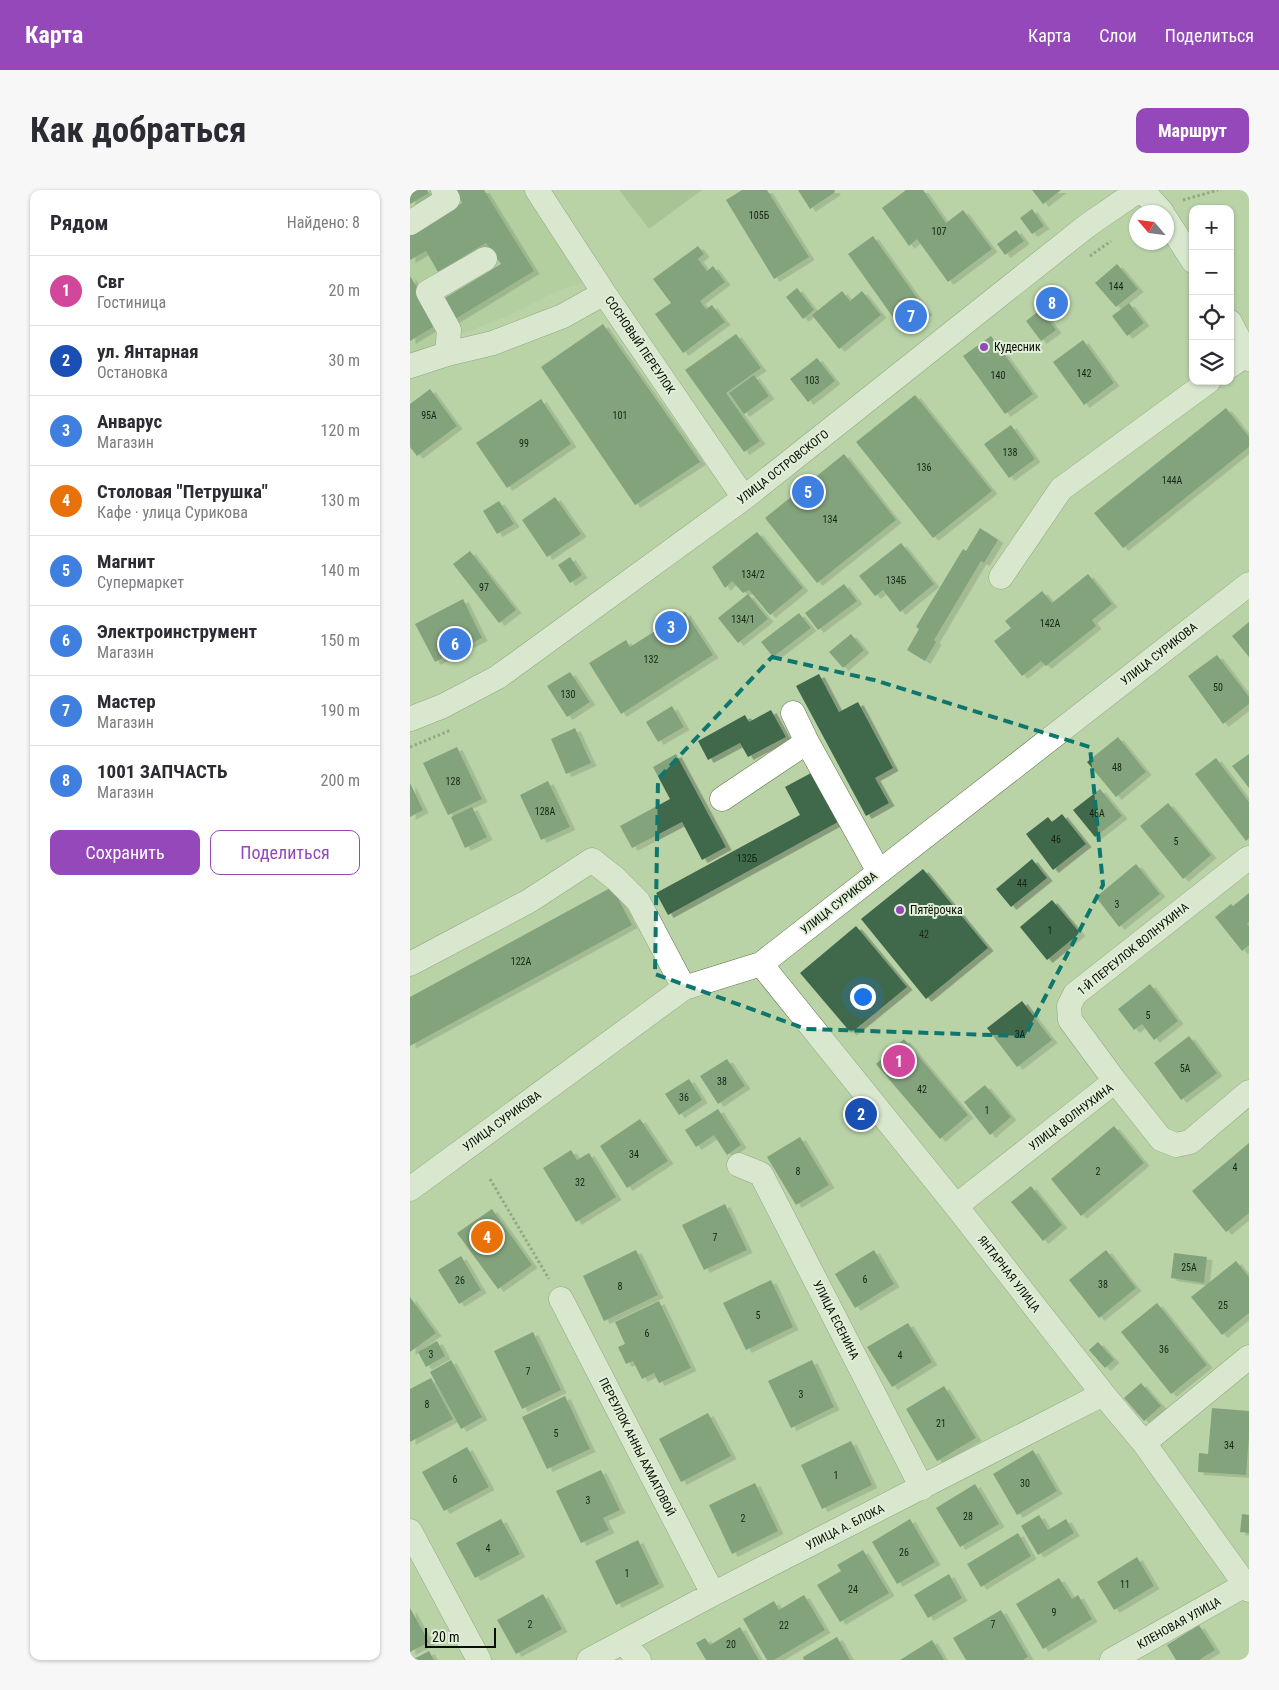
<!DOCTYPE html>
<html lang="ru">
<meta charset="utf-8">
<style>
body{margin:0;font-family:"Roboto Condensed",sans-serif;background:#f7f7f7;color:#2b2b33}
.controls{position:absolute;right:15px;top:15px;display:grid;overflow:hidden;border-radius:10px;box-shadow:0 1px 4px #0004}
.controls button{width:45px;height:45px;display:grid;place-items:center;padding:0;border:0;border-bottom:1px solid #e1e1e2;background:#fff;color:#2b2b33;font:25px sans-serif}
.compass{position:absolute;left:719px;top:15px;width:45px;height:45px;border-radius:50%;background:#fff;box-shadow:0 1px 4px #0004;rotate:298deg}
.scale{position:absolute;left:15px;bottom:12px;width:71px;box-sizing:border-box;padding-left:5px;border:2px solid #060f02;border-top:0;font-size:14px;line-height:18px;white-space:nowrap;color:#060f02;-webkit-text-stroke:4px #e1efd9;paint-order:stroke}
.you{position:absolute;left:452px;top:806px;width:18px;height:18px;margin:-12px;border:4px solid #fff;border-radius:50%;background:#1a73e8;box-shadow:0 0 0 8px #1a73e833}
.badge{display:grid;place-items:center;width:32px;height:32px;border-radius:50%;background:#9448b9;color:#fff;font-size:16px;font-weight:700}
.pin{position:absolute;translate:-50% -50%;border:2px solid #fff;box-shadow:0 1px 5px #0006}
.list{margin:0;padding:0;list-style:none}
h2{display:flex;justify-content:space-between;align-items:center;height:65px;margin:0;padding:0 20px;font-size:21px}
h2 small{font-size:16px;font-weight:400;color:#7c7c81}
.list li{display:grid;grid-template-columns:32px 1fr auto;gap:15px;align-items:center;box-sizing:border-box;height:70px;padding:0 20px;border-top:1px solid #e1e1e2}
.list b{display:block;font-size:19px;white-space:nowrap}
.list p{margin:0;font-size:16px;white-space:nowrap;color:#7c7c81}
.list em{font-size:16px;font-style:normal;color:#7c7c81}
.actions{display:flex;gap:10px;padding:15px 20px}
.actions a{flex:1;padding:11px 0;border:1px solid #9448b9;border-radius:10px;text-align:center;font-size:18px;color:#9448b9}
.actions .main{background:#9448b9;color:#fff}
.icon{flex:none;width:28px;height:28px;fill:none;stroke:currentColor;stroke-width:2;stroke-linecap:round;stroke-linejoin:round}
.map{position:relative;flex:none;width:839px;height:1470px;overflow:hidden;border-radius:10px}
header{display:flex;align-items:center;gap:30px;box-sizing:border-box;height:70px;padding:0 25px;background:#9448b9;color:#fff}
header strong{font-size:24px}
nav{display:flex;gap:28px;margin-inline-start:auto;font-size:18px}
.intro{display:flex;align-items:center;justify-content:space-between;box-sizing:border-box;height:120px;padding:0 30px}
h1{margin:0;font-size:35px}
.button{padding:12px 22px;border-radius:10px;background:#9448b9;color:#fff;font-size:18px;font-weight:700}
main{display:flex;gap:30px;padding:0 30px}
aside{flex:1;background:#fff;border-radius:10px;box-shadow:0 1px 4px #0004}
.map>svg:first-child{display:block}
.built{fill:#aac895}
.green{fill:#92b27c}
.building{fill:#3f694c;filter:url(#shadow)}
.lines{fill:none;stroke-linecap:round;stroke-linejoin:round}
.minor-casing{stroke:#5c744b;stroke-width:25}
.path{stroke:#647659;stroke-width:3;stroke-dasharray:2.5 2.5;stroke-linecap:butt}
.minor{stroke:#fff;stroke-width:24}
.marked{fill:none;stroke:#0f766e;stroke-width:4;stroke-dasharray:10 6;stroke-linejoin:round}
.poi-dot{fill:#9448b9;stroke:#e1efd9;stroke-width:2}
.labels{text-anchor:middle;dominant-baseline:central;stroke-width:4;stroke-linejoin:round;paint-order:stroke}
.number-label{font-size:10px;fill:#142614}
.street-label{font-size:12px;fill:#060f02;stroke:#e1efd9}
.poi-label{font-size:12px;fill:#060f02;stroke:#e1efd9;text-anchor:start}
</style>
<header>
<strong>Карта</strong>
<nav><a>Карта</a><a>Слои</a><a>Поделиться</a></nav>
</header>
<div class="intro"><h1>Как добраться</h1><a class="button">Маршрут</a></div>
<main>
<aside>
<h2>Рядом<small>Найдено: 8</small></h2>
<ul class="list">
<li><span class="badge" style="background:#d1479c">1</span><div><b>Свг</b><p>Гостиница</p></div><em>20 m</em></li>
<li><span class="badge" style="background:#1a4fb4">2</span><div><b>ул. Янтарная</b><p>Остановка</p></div><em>30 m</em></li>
<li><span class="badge" style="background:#3f7fe0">3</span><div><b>Анварус</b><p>Магазин</p></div><em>120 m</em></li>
<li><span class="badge" style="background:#e8710a">4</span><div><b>Столовая &quot;Петрушка&quot;</b><p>Кафе · улица Сурикова</p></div><em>130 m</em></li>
<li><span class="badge" style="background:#3f7fe0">5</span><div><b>Магнит</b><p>Супермаркет</p></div><em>140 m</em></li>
<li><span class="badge" style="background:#3f7fe0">6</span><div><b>Электроинструмент</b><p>Магазин</p></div><em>150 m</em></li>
<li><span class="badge" style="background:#3f7fe0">7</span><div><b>Мастер</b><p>Магазин</p></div><em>190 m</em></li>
<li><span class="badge" style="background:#3f7fe0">8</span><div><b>1001 ЗАПЧАСТЬ</b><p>Магазин</p></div><em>200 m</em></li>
</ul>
<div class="actions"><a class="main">Сохранить</a><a>Поделиться</a></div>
</aside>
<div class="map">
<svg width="839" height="1470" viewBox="0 0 839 1470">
<defs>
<filter id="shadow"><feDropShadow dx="5.5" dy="3" stdDeviation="0" flood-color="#0004"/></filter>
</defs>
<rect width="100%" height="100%" fill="#b9d3a7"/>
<path class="built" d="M0,0H114L179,91L149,100L102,124L0,164Z"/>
<path class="green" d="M209,0H292L239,39Z"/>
<path class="building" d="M0,0H17L19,3L0,14Z
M45,0H74L124,81L42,131L30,111L91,74L76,53L28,82L16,61L0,70V44L52,13Z
M332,0H357L399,67L364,89L316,10Z
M388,0H424L425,2L400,19Z
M496,0H513L536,33L553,20L582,59L538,92L507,49L499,56L472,18Z
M622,0H651L633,14Z
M622,19L634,36L622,44L610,28Z
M606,40L614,51L595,65L587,54Z
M463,46L517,122L492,140L438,64Z
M288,56L294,64L288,69L297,81L303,76L315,92L290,111L296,119L302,115L315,132L273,163L245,124L261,113L243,89Z
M707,74L728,99L706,117L685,93Z
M0,86L30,133L0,151Z
M387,98L404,120L393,129L376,107Z
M432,101L440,111L452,101L471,125L429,159L402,125Z
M645,102L653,114L639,124L631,112Z
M719,113L734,133L717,146L702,126Z
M631,119L646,140L631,151L616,131Z
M193,134L290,272L225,315L131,177Z
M326,144L351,178L316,203L350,251L334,262L275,180Z
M581,146L623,204L595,224L553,166Z
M673,150L704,193L674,215L643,172Z
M407,168L425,191L398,212L380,189Z
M344,185L359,206L334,224L319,203Z
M20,199L47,236L7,266L0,257V214Z
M505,205L582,301L523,348L446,252Z
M131,209L161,254L97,298L66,253Z
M816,218L839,247V257L713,358L684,323Z
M601,235L625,269L599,288L574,254Z
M434,264L486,330L407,393L355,328Z
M145,307L171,344L137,367L112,330Z
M89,311L104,334L87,344L73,321Z
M570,338L588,350L574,373L571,371L524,450L526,452L515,471L497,460L509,439L506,437L553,359L556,361Z
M347,342L393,398L360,425L339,400L333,403L322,391L315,398L302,377Z
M491,353L524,394L490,422L473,400L465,406L449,386Z
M60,361L106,420L89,433L43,374Z
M160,367L172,385L160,393L148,375Z
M678,384L702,414L682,430L686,436L636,476L631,471L612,486L584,451L601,438L595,431L632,401L642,413Z
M434,394L447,411L408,440L395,423Z
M338,404L358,429L328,453L308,428Z
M53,409L72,448L25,472L5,434Z
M275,422L303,465L211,524L179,473L216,450L220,457Z
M389,423L401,438L363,467L351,452Z
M839,432V467L822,446Z
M441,444L454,460L433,478L419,462Z
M807,465L839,507V514L813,534L778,486Z
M160,482L180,512L157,527L137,496Z
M409,484L429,522L448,512L483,578L465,588L479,613L456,626L386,496Z
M262,516L274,537L248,552L236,532Z
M361,520L376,547L338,567L330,553L298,570L288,551L335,525L339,532Z
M165,538L181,573L156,584L141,549Z
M708,547L736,582L706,607L677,572Z
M47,557L72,609L38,625L13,573Z
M266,564L316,657L292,670L272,632L222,658L210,636L260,609L243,577Z
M839,564V598L822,576Z
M806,568L839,612V648L836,651L785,584Z
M401,583L428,632L258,725L246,703L390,625L375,597Z
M138,591L160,637L131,650L110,605Z
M0,593L13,620L0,627Z
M690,599L712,626L685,647L663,620Z
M758,613L801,665L773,689L730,636Z
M62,617L77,647L55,658L41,627Z
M652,624L676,654L643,680L616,644L638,627L642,632Z
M622,669L637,688L601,717L586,699Z
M726,674L750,704L709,737L686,707Z
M513,679L578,758L516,809L451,729Z
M202,697L222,735L0,856V807Z
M839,703V732L837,734L839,736V755L832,761L805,727L821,714L823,716Z
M642,710L670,743L637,770L610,737Z
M446,736L497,797L441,843L390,783Z
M740,794L768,831L744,850L732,834L724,840L708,819Z
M612,811L642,850L607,877L577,838Z
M779,846L807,883L771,910L744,873Z
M494,849L558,925L530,949L466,874Z
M317,869L335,896L308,914L290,886Z
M279,889L292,910L269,925L255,904Z
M575,895L601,927L580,945L554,912Z
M308,919L331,955L317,965L304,945L286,957L275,940Z
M230,929L258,971L217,998L190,956Z
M704,936L734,973L671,1026L641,989Z
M390,947L419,995L386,1015L357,967Z
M839,953V1023L816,1042L782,1001Z
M161,960L167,970L179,963L206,1007L166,1032L133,978Z
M621,996L652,1035L633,1051L601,1012Z
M315,1014L337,1060L294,1080L272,1035Z
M82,1019L122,1075L88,1099L47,1043Z
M226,1060L248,1105L194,1131L173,1086Z
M464,1060L484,1094L445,1118L425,1084Z
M696,1060L726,1098L689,1128L659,1090Z
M764,1063L797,1067L794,1093L761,1088Z
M51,1066L71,1100L49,1114L28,1080Z
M826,1071L839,1087V1123L812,1145L781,1107Z
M361,1090L383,1137L336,1160L313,1113Z
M0,1107L26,1143L0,1162Z
M249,1111L281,1178L249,1193L244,1183L232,1189L223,1171L216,1174L208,1157L215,1154L205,1132Z
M747,1113L797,1175L761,1204L711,1142Z
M498,1133L522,1172L482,1197L457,1157Z
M123,1142L151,1200L112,1219L84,1161Z
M27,1151L35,1166L16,1177L8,1162Z
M688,1152L704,1170L695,1178L679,1160Z
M41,1170L72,1227L51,1239L20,1182Z
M402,1170L424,1217L381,1238L358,1191Z
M21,1188L43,1229L0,1252V1199Z
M731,1193L751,1216L734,1231L714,1208Z
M534,1196L566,1248L527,1271L496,1219Z
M155,1206L180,1259L137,1279L112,1227Z
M802,1218L839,1221V1247L836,1285L788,1282L789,1263L798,1264Z
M298,1223L321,1266L271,1292L249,1249Z
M441,1251L462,1295L412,1319L391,1275Z
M57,1257L79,1297L34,1321L12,1282Z
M623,1260L647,1301L607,1325L583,1284Z
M191,1280L210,1320L193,1328L199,1340L171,1353L146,1301Z
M345,1293L368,1341L322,1364L299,1315Z
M565,1294L589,1334L550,1357L526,1318Z
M832,1324L839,1325V1343L830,1342Z
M629,1325L638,1340L656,1329L664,1343L628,1365L611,1336Z
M91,1329L110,1364L65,1388L46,1353Z
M500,1329L525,1372L487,1394L462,1352Z
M608,1343L621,1366L571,1397L557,1374Z
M228,1350L249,1394L206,1415L185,1371Z
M453,1360L479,1403L430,1432L407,1395L431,1381L427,1375Z
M727,1367L744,1396L704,1420L687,1392Z
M539,1384L552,1408L518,1428L504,1405Z
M649,1388L662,1409L668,1405L682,1429L633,1459L606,1414Z
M133,1404L152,1439L106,1464L87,1430Z
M394,1405L415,1440L364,1470H357L333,1429L364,1411L369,1420Z
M0,1418L19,1452L0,1462Z
M591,1420L618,1467L613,1470H556L543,1448Z
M789,1435L805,1460L789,1470H766L757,1455Z
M330,1437L349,1470H296L286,1453L295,1448L300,1455Z
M427,1447L440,1470H394L393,1467Z
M522,1450L534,1470H490Z
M19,1461L24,1470H2Z"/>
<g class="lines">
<defs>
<path id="minor" d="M127,0L194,103L334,308
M732,0L752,22
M756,29L783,71
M0,33L38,9L33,0
M820,132L839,169
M37,164L39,140L18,102L75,69
M0,176L37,164L83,153L153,126L194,103
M820,176L837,164
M591,387L651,299L799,191
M383,523L397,552
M0,529L33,516L88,487L334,308L678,35L729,0
M312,609L397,552L469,682
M839,668L837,669L665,804L659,816L660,830L705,891L751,949L766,955L780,952L839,902
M0,774L119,711L182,670L206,689L228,711L274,798
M351,774L546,1016L693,1204L734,1253L839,1400
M329,975L351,984L512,1298
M0,999L274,798L351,774L839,394
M546,1016L705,891
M151,1109L303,1404
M734,1253L839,1167
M0,1341L69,1470
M213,1452L229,1470
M179,1470L303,1404L693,1204
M702,1470L835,1395"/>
</defs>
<use href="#minor" class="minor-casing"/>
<path class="path" d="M773,10L808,0
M680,66L701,51
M0,557L41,540
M80,989L139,1089"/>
<use href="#minor" class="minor"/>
</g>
<path d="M0 0H839V1470H0ZM362,467L464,490L680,557L693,695L615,846L396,839L245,784L248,589Z" fill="#b9d3a7" fill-opacity=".55" fill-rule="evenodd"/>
<path class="marked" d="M362,467L464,490L680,557L693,695L615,846L396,839L245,784L248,589Z"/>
<g class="poi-dot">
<circle cx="574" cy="157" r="5"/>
<circle cx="490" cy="720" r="5"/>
</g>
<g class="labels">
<g class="number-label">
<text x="349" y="25">105Б</text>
<text x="529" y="41">107</text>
<text x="706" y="96">144</text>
<text x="674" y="183">142</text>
<text x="588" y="185">140</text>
<text x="402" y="190">103</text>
<text x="19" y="225">95А</text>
<text x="210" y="225">101</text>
<text x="114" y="253">99</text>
<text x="600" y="262">138</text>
<text x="514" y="277">136</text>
<text x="762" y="290">144А</text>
<text x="420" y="329">134</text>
<text x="343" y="384">134/2</text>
<text x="486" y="390">134Б</text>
<text x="74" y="397">97</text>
<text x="333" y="429">134/1</text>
<text x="640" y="433">142А</text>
<text x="241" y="469">132</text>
<text x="808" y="497">50</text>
<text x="158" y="504">130</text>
<text x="707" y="577">48</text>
<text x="43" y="591">128</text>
<text x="135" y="621">128А</text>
<text x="687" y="623">46А</text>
<text x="646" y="649">46</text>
<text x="766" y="651">5</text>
<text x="337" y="668">132Б</text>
<text x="612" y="693">44</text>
<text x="707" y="714">3</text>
<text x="640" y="740">1</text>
<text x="514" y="744">42</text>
<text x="111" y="771">122А</text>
<text x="738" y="825">5</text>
<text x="610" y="844">3А</text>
<text x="775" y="878">5А</text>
<text x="312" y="891">38</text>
<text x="512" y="899">42</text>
<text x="274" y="907">36</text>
<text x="577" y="920">1</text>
<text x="224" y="964">34</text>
<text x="825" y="977">4</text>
<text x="388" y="981">8</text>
<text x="688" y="981">2</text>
<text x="170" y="992">32</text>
<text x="305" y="1047">7</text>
<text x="779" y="1077">25А</text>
<text x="455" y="1089">6</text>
<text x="50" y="1090">26</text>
<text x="693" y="1094">38</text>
<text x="210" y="1096">8</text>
<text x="813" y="1115">25</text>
<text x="348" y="1125">5</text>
<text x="237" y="1143">6</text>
<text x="754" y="1159">36</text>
<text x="21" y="1164">3</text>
<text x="490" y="1165">4</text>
<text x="118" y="1181">7</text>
<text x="391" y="1204">3</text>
<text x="17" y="1214">8</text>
<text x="531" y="1233">21</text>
<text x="146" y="1243">5</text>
<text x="819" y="1255">34</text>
<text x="426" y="1285">1</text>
<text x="45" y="1289">6</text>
<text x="615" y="1293">30</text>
<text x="178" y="1310">3</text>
<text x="558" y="1326">28</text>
<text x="333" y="1328">2</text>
<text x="78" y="1358">4</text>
<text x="494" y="1362">26</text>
<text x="217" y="1383">1</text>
<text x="715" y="1394">11</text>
<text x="443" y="1399">24</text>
<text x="644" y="1422">9</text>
<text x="120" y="1434">2</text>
<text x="583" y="1434">7</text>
<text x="374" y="1435">22</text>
<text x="321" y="1454">20</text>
</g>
<g class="street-label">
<text transform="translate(230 155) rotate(56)">СОСНОВЫЙ ПЕРЕУЛОК</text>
<text transform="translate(373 277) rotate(-38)">УЛИЦА ОСТРОВСКОГО</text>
<text transform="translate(749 464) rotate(-38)">УЛИЦА СУРИКОВА</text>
<text transform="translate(429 713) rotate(-38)">УЛИЦА СУРИКОВА</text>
<text transform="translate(723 759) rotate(-39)">1-Й ПЕРЕУЛОК ВОЛНУХИНА</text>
<text transform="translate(661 927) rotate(-37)">УЛИЦА ВОЛНУХИНА</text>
<text transform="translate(92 931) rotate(-36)">УЛИЦА СУРИКОВА</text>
<text transform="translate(599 1084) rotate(52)">ЯНТАРНАЯ УЛИЦА</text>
<text transform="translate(426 1130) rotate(63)">УЛИЦА ЕСЕНИНА</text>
<text transform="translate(227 1257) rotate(63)">ПЕРЕУЛОК АННЫ АХМАТОВОЙ</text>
<text transform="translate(435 1337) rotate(-27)">УЛИЦА А. БЛОКА</text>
<text transform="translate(769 1433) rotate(-29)">КЛЕНОВАЯ УЛИЦА</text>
</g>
<g class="poi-label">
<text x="584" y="157">Кудесник</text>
<text x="500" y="720">Пятёрочка</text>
</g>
</g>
</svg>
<div class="controls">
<button>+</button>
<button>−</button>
<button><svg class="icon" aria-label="locate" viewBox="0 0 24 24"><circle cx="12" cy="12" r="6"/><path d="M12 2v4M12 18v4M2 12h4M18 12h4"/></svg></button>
<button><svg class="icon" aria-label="layers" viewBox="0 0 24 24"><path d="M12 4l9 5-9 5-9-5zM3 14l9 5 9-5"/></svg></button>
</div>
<svg class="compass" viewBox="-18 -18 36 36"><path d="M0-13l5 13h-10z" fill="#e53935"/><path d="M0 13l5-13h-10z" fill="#7c7c81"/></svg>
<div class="scale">20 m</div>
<div class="you"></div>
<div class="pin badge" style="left:489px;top:871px;background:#d1479c">1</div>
<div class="pin badge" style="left:451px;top:924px;background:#1a4fb4">2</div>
<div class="pin badge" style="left:261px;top:437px;background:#3f7fe0">3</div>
<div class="pin badge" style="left:77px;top:1047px;background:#e8710a">4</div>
<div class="pin badge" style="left:398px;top:302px;background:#3f7fe0">5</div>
<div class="pin badge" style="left:45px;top:454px;background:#3f7fe0">6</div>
<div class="pin badge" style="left:501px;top:126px;background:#3f7fe0">7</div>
<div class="pin badge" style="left:642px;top:113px;background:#3f7fe0">8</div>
</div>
</main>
